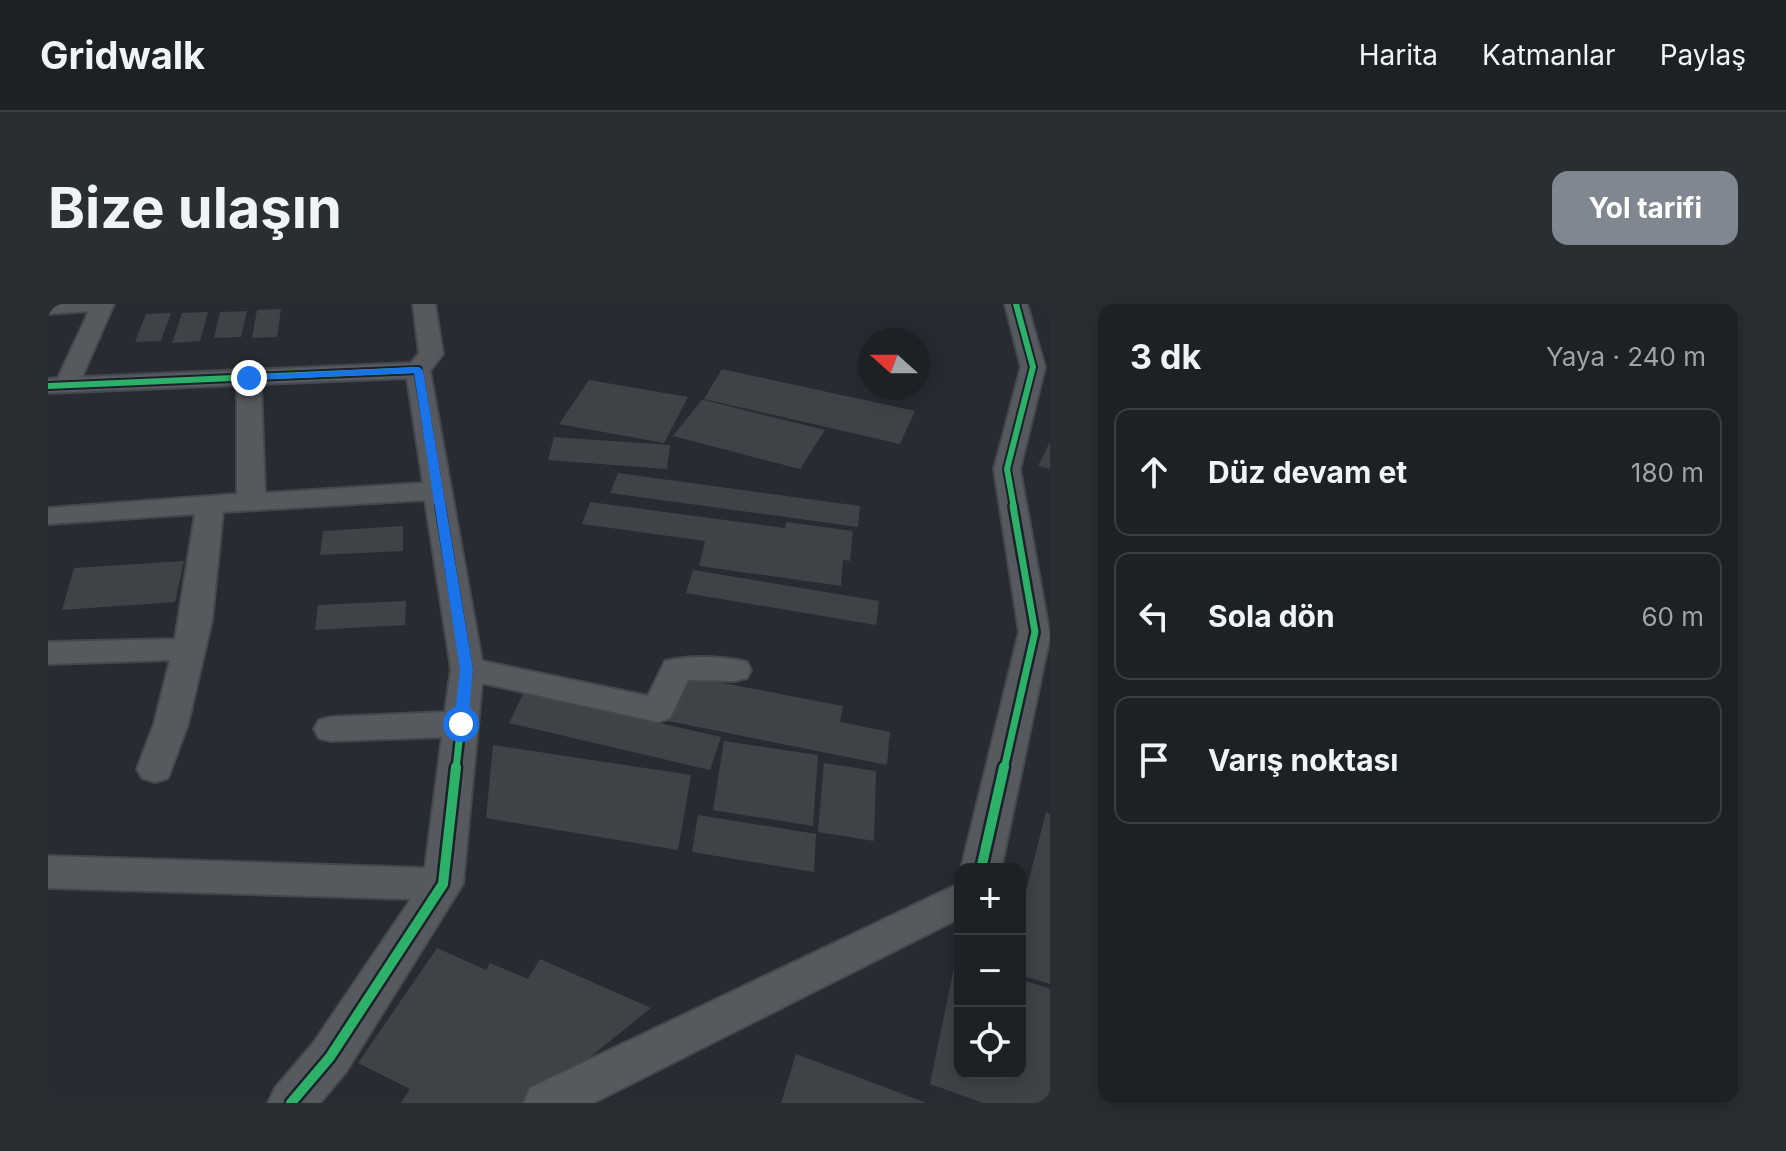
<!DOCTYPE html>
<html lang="tr">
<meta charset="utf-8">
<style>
body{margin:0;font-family:Inter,sans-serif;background:#292e32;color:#f1f3f6}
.controls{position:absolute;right:24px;bottom:24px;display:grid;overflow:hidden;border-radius:16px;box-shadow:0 4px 20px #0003}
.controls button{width:72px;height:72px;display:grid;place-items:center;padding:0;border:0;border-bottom:2px solid #3a3e43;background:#1c2126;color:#f1f3f6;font:40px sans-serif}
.compass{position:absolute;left:810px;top:24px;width:72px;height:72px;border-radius:50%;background:#1c2126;box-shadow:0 4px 20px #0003;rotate:291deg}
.stop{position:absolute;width:24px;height:24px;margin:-18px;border:6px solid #1a73e8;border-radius:50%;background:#fff}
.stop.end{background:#1a73e8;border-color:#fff;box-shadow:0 2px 8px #0008}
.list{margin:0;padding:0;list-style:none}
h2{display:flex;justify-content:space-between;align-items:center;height:104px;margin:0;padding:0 32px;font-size:34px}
h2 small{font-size:26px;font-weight:400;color:#a0a3a7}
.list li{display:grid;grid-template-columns:52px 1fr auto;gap:24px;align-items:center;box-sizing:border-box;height:128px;margin:0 16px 16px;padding:0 16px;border:2px solid #3a3e43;border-radius:16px}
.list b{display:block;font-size:30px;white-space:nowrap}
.list em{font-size:26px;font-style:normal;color:#a0a3a7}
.icon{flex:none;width:44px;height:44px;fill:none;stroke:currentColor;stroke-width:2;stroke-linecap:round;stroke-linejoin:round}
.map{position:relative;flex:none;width:1002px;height:799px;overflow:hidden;border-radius:16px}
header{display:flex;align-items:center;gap:48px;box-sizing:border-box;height:112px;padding:0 40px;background:#1c2126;border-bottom:2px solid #3a3e43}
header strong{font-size:38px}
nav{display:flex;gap:44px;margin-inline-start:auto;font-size:28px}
.intro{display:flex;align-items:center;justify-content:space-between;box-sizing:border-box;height:192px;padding:0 48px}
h1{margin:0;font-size:56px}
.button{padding:20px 36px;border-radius:16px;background:#808790;color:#fff;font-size:28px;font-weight:700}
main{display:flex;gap:48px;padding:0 48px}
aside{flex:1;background:#1c2126;border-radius:16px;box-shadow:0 4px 20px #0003}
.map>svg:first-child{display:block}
.building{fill:#3e4348}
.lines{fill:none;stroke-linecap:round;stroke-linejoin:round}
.minor-casing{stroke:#44484c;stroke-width:4}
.minor{fill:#565a5f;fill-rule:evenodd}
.cycleway-far2-casing{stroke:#1b222b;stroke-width:10}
.cycleway-far1-casing{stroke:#1b222b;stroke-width:12}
.cycleway-casing{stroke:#1b222b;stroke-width:15}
.cycleway-far2{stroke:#2db169;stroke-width:6}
.cycleway-far1{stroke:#2db169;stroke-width:7}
.cycleway{stroke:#2db169;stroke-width:10}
.route{fill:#1a73e8}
</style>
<header>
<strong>Gridwalk</strong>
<nav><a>Harita</a><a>Katmanlar</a><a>Paylaş</a></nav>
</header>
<div class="intro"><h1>Bize ulaşın</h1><a class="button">Yol tarifi</a></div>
<main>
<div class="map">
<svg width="1002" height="799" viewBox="0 0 1002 799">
<rect width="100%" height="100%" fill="#262c32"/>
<path class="building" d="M233,5L229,33L204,34L209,6Z
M199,7L193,33L166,34L172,8Z
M160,8L152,37L124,39L134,9Z
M123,9L113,37L87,38L98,10Z
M674,65L867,107L852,140L656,95Z
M541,76L640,93L616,139L511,120Z
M654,96H656L777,126L752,165L625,132Z
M506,133L622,141L619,165L500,156Z
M1002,138V165L990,162Z
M570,169L812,202L810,223L562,189Z
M542,198L737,224L738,218L805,227L802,257L795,256L793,282L651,262L657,237L534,220Z
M355,222V247L272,251L275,227Z
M136,257L127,298L14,306L26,264Z
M645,266L831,297L828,321L638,289Z
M358,297L357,321L267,326L270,301Z
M634,371L795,402L792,418L842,428L839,461L620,417Z
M476,388L673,433L662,466L461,419Z
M676,437L770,451L765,522L665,506Z
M445,441L643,471L630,546L438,514Z
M776,459L828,467L826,537L770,528Z
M998,508L1002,510V680L972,671V611Z
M650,511L768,530L766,568L644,548Z
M389,644L438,666L442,659L480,675L492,655L603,704L485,799H353L362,785L310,759Z
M908,654L912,655V769H972V675L1002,685V799H935L882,780Z
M748,750L879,799H733Z"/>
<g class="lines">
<defs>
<path id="minor" d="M0,0H66L34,73L363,59L371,49L365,0H387L395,50L382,67L434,357L600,392L617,357C641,351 675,352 699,358L703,366L699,374L687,377L640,376L622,414L610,418L434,379L415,580L298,768L272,799H220L227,784L266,738L363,595L0,584V552L377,564L394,433L283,437L271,434L266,425L271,416L283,413L397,408L403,365L377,196L175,208L164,316L140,420L120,474L107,478L94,474L89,465L106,420L122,356L0,360V338L127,335L147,210L0,220V204L189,190V81L0,89V75L10,74L41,7L0,10ZM359,74L375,179L217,189L213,80Z
M957,0H979L997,63L972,165L1002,332L953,565H913L971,328L946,165L973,63Z
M912,579V614L545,799H475L482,784Z"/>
</defs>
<use href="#minor" class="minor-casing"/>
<use href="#minor" class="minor"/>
<defs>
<path id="cycleway-far2" d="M0,82L370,66L393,204
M966,204L959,165L985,63L968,0"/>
<path id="cycleway-far1" d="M392,202L419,365L408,465
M956,465L987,328L965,202"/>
<path id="cycleway" d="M933,565L956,463
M243,799L282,753L395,580L408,463"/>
</defs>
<use href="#cycleway-far2" class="cycleway-far2-casing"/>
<use href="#cycleway-far1" class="cycleway-far1-casing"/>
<use href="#cycleway" class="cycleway-casing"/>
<use href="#cycleway-far2" class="cycleway-far2"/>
<use href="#cycleway-far1" class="cycleway-far1"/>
<use href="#cycleway" class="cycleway"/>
</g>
<path class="route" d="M370,63L375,66L425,365L420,420L413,424L406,420L412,365L366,69L201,76L197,74L201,71Z"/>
</svg>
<div class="controls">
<button>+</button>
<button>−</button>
<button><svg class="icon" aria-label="locate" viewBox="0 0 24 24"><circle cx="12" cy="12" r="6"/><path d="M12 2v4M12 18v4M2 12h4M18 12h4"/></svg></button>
</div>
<svg class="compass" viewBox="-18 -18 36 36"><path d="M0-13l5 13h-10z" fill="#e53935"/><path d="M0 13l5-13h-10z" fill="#a0a3a7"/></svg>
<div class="stop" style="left:413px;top:420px"></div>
<div class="stop end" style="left:201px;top:74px"></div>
</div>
<aside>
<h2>3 dk<small>Yaya · 240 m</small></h2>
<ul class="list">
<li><svg class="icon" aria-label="ahead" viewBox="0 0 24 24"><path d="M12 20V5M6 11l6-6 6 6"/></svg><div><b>Düz devam et</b></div><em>180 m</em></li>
<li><svg class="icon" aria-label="left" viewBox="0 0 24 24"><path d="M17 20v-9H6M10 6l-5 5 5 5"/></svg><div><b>Sola dön</b></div><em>60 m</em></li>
<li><svg class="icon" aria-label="arrive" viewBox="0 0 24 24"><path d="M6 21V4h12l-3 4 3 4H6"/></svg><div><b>Varış noktası</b></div></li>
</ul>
</aside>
</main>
